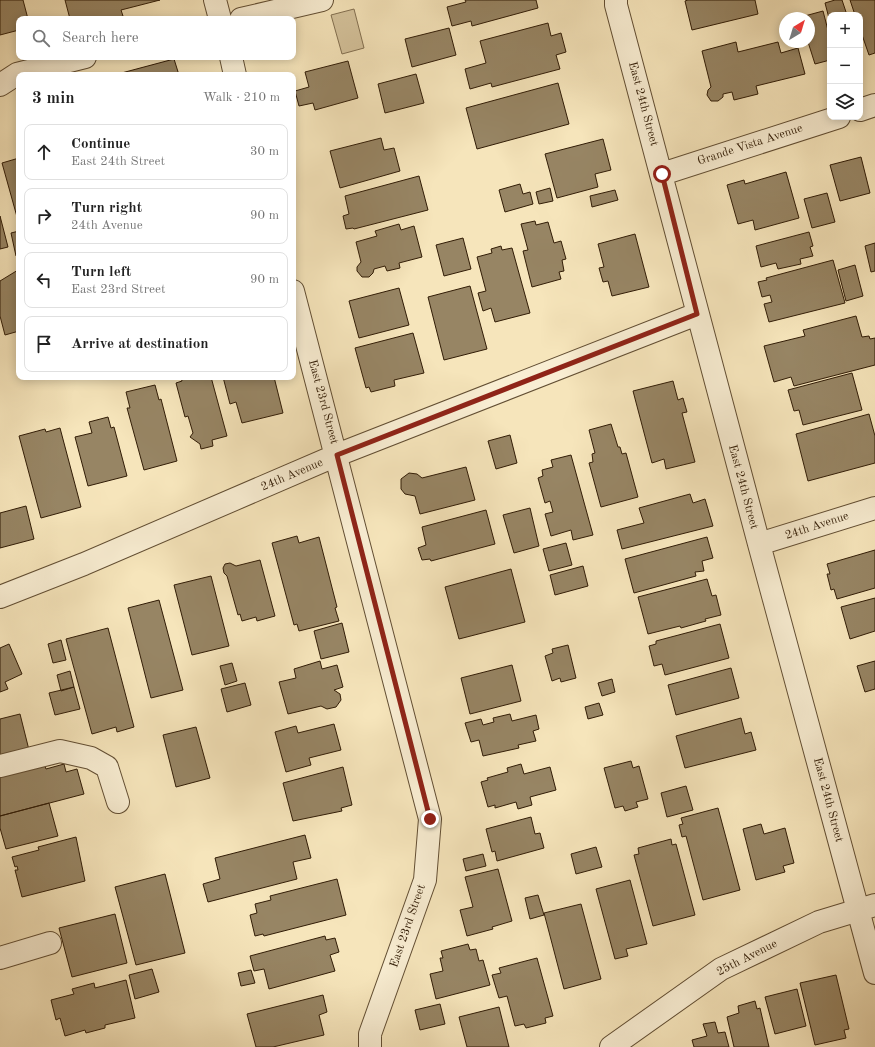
<!DOCTYPE html>
<meta charset="utf-8">
<style>
body{margin:0;font-family:"Old Standard TT",serif;background:#f2f2f2;color:#222}
.controls{position:absolute;right:12px;top:12px;display:grid;overflow:hidden;border-radius:8px;box-shadow:0 2px 10px #0003}
.controls button{width:36px;height:36px;display:grid;place-items:center;padding:0;border:0;border-bottom:1px solid #e0e0e0;background:#fff;color:#222;font:20px sans-serif}
.compass{position:absolute;left:779px;top:12px;width:36px;height:36px;border-radius:50%;background:#fff;box-shadow:0 2px 10px #0003;rotate:38deg}
.stop{position:absolute;width:12px;height:12px;margin:-9px;border:3px solid #8f2418;border-radius:50%;background:#fff}
.stop.end{background:#8f2418;border-color:#fff;box-shadow:0 1px 4px #0008}
.list{margin:0;padding:0;list-style:none}
h2{display:flex;justify-content:space-between;align-items:center;height:52px;margin:0;padding:0 16px;font-size:17px}
h2 small{font-size:13px;font-weight:400;color:#767676}
.list li{display:grid;grid-template-columns:26px 1fr auto;gap:12px;align-items:center;box-sizing:border-box;height:56px;margin:0 8px 8px;padding:0 8px;border:1px solid #e0e0e0;border-radius:8px}
.list b{display:block;font-size:15px;white-space:nowrap}
.list p{margin:0;font-size:13px;white-space:nowrap;color:#767676}
.list em{font-size:13px;font-style:normal;color:#767676}
.icon{flex:none;width:22px;height:22px;fill:none;stroke:currentColor;stroke-width:2;stroke-linecap:round;stroke-linejoin:round}
.map{position:relative;flex:none;width:875px;height:1047px;overflow:hidden}
.search{position:absolute;background:#fff;box-shadow:0 2px 10px #0003;left:16px;top:16px;width:280px;height:44px;display:flex;align-items:center;gap:10px;box-sizing:border-box;padding:0 14px;border-radius:8px;color:#767676;font-size:15px}
.panel{position:absolute;background:#fff;box-shadow:0 2px 10px #0003;left:16px;top:72px;width:280px;height:308px;border-radius:8px}
.map>svg:first-child{display:block}
.green{fill:#d5c39c;stroke:#837051}
.building{fill:#978564;stroke:#311c06}
.lines{fill:none;stroke-linecap:round;stroke-linejoin:round}
.minor-casing{stroke:#624e33;stroke-width:24}
.minor{stroke:#f9eed3;stroke-width:22}
.route{stroke:#8f2418;stroke-width:5}
.labels{text-anchor:middle;dominant-baseline:central;stroke-width:3;stroke-linejoin:round;paint-order:stroke}
.street-label{font-size:12px;fill:#311c06;stroke:#f9eed3}
</style>
<div class="map">
<svg width="875" height="1047" viewBox="0 0 875 1047">
<rect width="100%" height="100%" fill="#f6e5bb"/>
<filter id="stains"><feTurbulence type="fractalNoise" baseFrequency=".005" numOctaves="4"/><feColorMatrix values="0 0 0 0 .2 0 0 0 0 .09 0 0 0 0 .02 0 0 0 .5 -.17"/></filter>
<radialGradient id="worn" r=".72"><stop offset=".6" stop-color="#630" stop-opacity="0"/><stop offset="1" stop-color="#630" stop-opacity=".3"/></radialGradient>
<path class="green" d="M354,9L364,48L342,54L331,15Z"/>
<path class="building" d="M0,0H23L28,19H19V30L0,35Z
M65,0H160L121,10L123,16L113,19H70Z
M465,0H536L538,8L472,26L471,21L452,26L447,7L466,2Z
M688,0H755L758,14L692,30L685,1Z
M835,0H842L847,15H830V22L825,3Z
M850,0H875V53L869,55L860,29V15H855Z
M823,11L830,38V60L815,64L808,42L809,18L801,17Z
M548,23L551,36L561,33L566,52L556,55L560,69L492,87L491,83L470,89L465,69L486,63L480,41Z
M449,28L456,55L412,67L405,39Z
M736,42L738,52L778,42L781,53L798,48L805,74L756,86L758,94L734,100L732,92L723,94V97L718,101H711L707,95L708,90L711,87L702,51Z
M174,59L179,75H114Z
M348,61L358,98L315,110L313,103L299,106L295,91L309,87L305,72Z
M416,74L424,103L385,113L378,84Z
M558,83L569,124L477,149L466,108Z
M381,138L384,150L394,148L400,171L340,188L330,151Z
M603,139L611,170L595,174L598,187L557,198L545,154Z
M861,157L870,193L840,201L830,165Z
M19,158V224L2,163Z
M786,172L799,218L755,230L753,220L738,224L727,185L744,180L745,184Z
M419,176L428,210L354,229L353,228L346,229L343,216L349,214L345,196Z
M520,184L523,194L530,192L533,204L505,212L499,190Z
M550,188L553,201L539,204L536,192Z
M615,190L618,200L592,207L590,196Z
M827,193L835,222L812,228L804,199Z
M0,216L8,247L0,249Z
M535,221L536,225L548,222L554,243L561,241L566,259L562,260L564,271L559,272L561,279L532,287L523,251L528,250L521,224Z
M399,224L401,230L414,226L422,257L399,263L400,268L387,271L385,266L374,269L373,273L369,277H362L357,271V267L361,262L356,242L377,236L375,231Z
M19,231V256H16L11,233Z
M809,232L813,246L810,247L813,256L800,259L801,264L778,269L776,263L761,267L756,246Z
M635,234L649,287L612,296L608,281L603,282L599,268L604,267L598,244Z
M463,238L471,269L444,276L436,245Z
M875,243V271L871,272L865,246Z
M501,246L502,250L512,248L530,313L495,322L491,308L483,311L478,293L486,291L477,257L492,253L491,249Z
M833,260L845,303L769,322L764,304L772,302L770,295L762,297L758,282L767,280L766,278Z
M855,265L863,296L846,301L838,270Z
M18,270L19,331L5,335L0,316V281Z
M470,286L487,349L444,360L428,297Z
M399,288L409,325L359,338L349,301Z
M856,316L862,337L869,336L870,339L875,338V365L794,386L791,377L774,382L764,346L805,336L803,330Z
M413,333L424,373L394,380L395,386L371,392L369,387L366,388L355,348Z
M852,373L862,410L803,425L799,410L794,411L788,390Z
M181,377H211L227,436L212,440L213,446L201,449L200,444L190,437L193,433L188,416L185,417L176,383L182,381Z
M223,377H274L283,413L242,423L236,402L230,404Z
M673,381L678,400L683,398L687,412L682,413L695,462L666,469L664,459L652,463L633,391Z
M155,385L159,400L161,399L177,461L144,470L127,408H130L126,392Z
M869,414L875,436V463L808,481L796,434Z
M108,417L111,428L114,427L127,476L88,486L75,437L92,433L89,422Z
M611,424L618,447H620L622,454L626,453L638,497L601,507L589,463L593,462L592,454L595,453L589,430Z
M60,428L81,507L41,518L19,436L45,429L46,432Z
M510,435L517,463L496,469L488,441Z
M571,455L593,535L573,540L571,530L551,536L545,514L553,512L550,501L545,503L538,478L543,476L542,470L553,467L551,460Z
M466,467L475,500L420,514L415,496L405,494L401,489V479L409,473L417,474L422,478Z
M690,494L693,503L705,499L713,526L622,549L617,530L644,523L639,508Z
M26,506L34,539L0,548V513Z
M530,508L539,546L514,553L503,515Z
M486,510L495,544L431,561L430,559L422,560L418,548L426,545L422,527Z
M297,536L299,543L319,537L337,607L335,608L339,621L299,631L297,624L294,625L272,543Z
M707,537L713,558L702,561L704,571L695,572L696,576L634,593L625,559Z
M566,543L572,565L549,571L543,549Z
M875,550V588L837,599L834,589L831,590L827,574H830L827,564Z
M260,560L275,616L257,621L256,617L242,621L240,614L238,615L227,576L224,573L223,568L225,564L230,563L236,566Z
M583,566L588,586L555,595L550,575Z
M511,569L525,622L459,639L445,587Z
M211,576L229,646L192,655L174,585Z
M707,579L712,596L716,595L721,615L705,619L706,621L681,628L680,626L648,634L638,597Z
M875,598V631L850,639L841,607Z
M159,600L183,690L151,698L128,608Z
M342,623L349,652L321,659L314,631Z
M720,624L729,658L665,675L662,664L654,666L649,646L656,644V641Z
M108,628L134,727L117,732L116,727L92,734L66,639Z
M61,640L66,660L53,663L48,644Z
M9,644L22,674L5,682L8,689L0,692V648Z
M568,645L576,678L561,682L560,678L552,681L545,656L553,653L552,649Z
M320,661L322,669L337,665L343,687L334,690L340,694L341,700L336,707L327,709L321,706L288,714L279,682L296,678L294,669Z
M875,661V689L865,692L857,666Z
M232,663L237,681L225,685L220,666Z
M512,665L521,701L470,714L461,678Z
M731,668L739,698L676,715L668,685Z
M70,671L74,687L61,691L57,675Z
M612,679L615,692L602,696L598,683Z
M245,683L251,705L227,712L221,689Z
M74,687L80,709L55,715L49,693Z
M599,703L603,715L588,719L585,707Z
M20,714L29,750L0,758V719Z
M510,714L512,721L536,715L539,729L533,731L536,741L518,745L519,748L483,756L479,740L471,742L465,723L481,719L483,725L494,722L493,718Z
M741,718L745,734L751,732L756,750L685,768L676,736Z
M334,724L341,750L309,758L311,765L286,772L275,732L296,726L298,733Z
M196,727L210,778L176,787L163,735Z
M631,761L633,768L639,766L648,799L636,802L638,807L625,811L623,806L615,808L604,768Z
M44,764L46,769L64,764L66,772L77,769L84,794L0,816V775Z
M521,764L524,774L550,767L556,790L530,797L532,805L518,809L516,802L495,808V805L488,807L481,782L488,780L487,778L508,772L507,768Z
M343,767L352,805L341,808L342,811L293,821L283,783Z
M686,786L693,810L667,817L661,793Z
M49,803L58,836L6,849L0,828V816Z
M718,808L740,890L703,900L686,836L682,837L679,825L683,824L681,818Z
M531,817L535,834L540,833L544,848L497,861L495,851L492,852L486,829Z
M761,824L764,834L785,828L794,863L783,866L785,872L756,880L743,829Z
M305,835L311,858L293,862L297,879L208,902L203,884L220,879L215,858Z
M76,837L85,881L22,897L15,870H18L17,866L15,867L12,857L39,850L38,847Z
M671,839L672,845L676,844L695,915L653,926L634,855L639,854L638,848Z
M596,847L602,867L576,874L571,854Z
M483,854L486,866L466,871L463,859Z
M498,869L512,921L492,927L493,929L467,936L460,910L473,907L465,877Z
M165,874L185,953L136,965L115,887Z
M337,879L346,915L264,936L263,934L255,936L250,915L257,913L255,904L271,900L270,896Z
M630,880L647,944L626,949L628,956L615,959L596,889Z
M538,895L544,915L530,919L525,898Z
M581,904L601,979L564,989L544,913Z
M115,914L127,963L72,977L59,928Z
M325,936L326,940L335,938L339,952L330,955L335,971L269,989L264,969L254,971L250,956Z
M468,944L470,950L476,949L479,961L483,960L490,985L436,999L430,974L443,971L440,958H443L441,951Z
M537,958L553,1016L545,1018L546,1023L526,1028L524,1024L515,1026L507,996L499,998L492,975L501,973L499,968Z
M152,969L159,992L135,999L129,975Z
M251,970L255,983L241,986L238,973Z
M836,975L849,1029L844,1030L846,1038L815,1045L800,983Z
M126,980L135,1018L105,1025V1028L86,1033L85,1030L65,1036L60,1018L56,1020L51,1000L74,994L72,989L94,983L95,988Z
M797,989L806,1026L775,1034L765,997Z
M323,995L327,1012L319,1015L324,1035L273,1047H256L247,1014Z
M755,1001L757,1009L760,1008L769,1047H734L727,1017L739,1013L738,1006Z
M440,1004L445,1024L420,1030L415,1010Z
M499,1007L509,1047H467L459,1017Z
M715,1022L718,1033L725,1032L729,1047H694L692,1040L707,1036L703,1024Z"/>
<g class="lines">
<defs>
<path id="minor" d="M215,0L220,19
M616,0V5L759,544L875,973
M241,19L322,0
M231,57L235,75
M0,85L17,74L85,57
M860,110L875,105
M662,174L839,117
M293,291L430,819L425,880L370,1034V1047
M759,544L875,508
M0,597L84,564L337,455L697,314
M0,766L60,751L91,758L107,767L118,802
M0,958L50,943
M611,1047L721,969L819,922L875,905"/>
</defs>
<use href="#minor" class="minor-casing"/>
<use href="#minor" class="minor"/>
</g>
<g class="lines">
<path class="route" d="M430,819L337,455L697,314L662,174"/>
</g>
<g class="labels">
<g class="street-label">
<text transform="translate(643 104) rotate(75)">East 24th Street</text>
<text transform="translate(750 145) rotate(-18)">Grande Vista Avenue</text>
<text transform="translate(323 402) rotate(75)">East 23rd Street</text>
<text transform="translate(292 475) rotate(-23)">24th Avenue</text>
<text transform="translate(743 487) rotate(75)">East 24th Street</text>
<text transform="translate(817 526) rotate(-18)">24th Avenue</text>
<text transform="translate(828 800) rotate(75)">East 24th Street</text>
<text transform="translate(408 926) rotate(-71)">East 23rd Street</text>
<text transform="translate(747 958) rotate(-27)">25th Avenue</text>
</g>
</g>
<rect width="100%" height="100%" filter="url(#stains)"/>
<rect width="100%" height="100%" fill="url(#worn)"/>
</svg>
<div class="controls">
<button>+</button>
<button>−</button>
<button><svg class="icon" aria-label="layers" viewBox="0 0 24 24"><path d="M12 4l9 5-9 5-9-5zM3 14l9 5 9-5"/></svg></button>
</div>
<svg class="compass" viewBox="-18 -18 36 36"><path d="M0-13l5 13h-10z" fill="#e53935"/><path d="M0 13l5-13h-10z" fill="#767676"/></svg>
<div class="stop" style="left:662px;top:174px"></div>
<div class="stop end" style="left:430px;top:819px"></div>
<div class="search"><svg class="icon" aria-label="search" viewBox="0 0 24 24"><circle cx="10" cy="10" r="6"/><path d="M15 15l6 6"/></svg>Search here</div>
<section class="panel">
<h2>3 min<small>Walk · 210 m</small></h2>
<ul class="list">
<li><svg class="icon" aria-label="ahead" viewBox="0 0 24 24"><path d="M12 20V5M6 11l6-6 6 6"/></svg><div><b>Continue</b><p>East 24th Street</p></div><em>30 m</em></li>
<li><svg class="icon" aria-label="right" viewBox="0 0 24 24"><path d="M7 20v-9h11M14 6l5 5-5 5"/></svg><div><b>Turn right</b><p>24th Avenue</p></div><em>90 m</em></li>
<li><svg class="icon" aria-label="left" viewBox="0 0 24 24"><path d="M17 20v-9H6M10 6l-5 5 5 5"/></svg><div><b>Turn left</b><p>East 23rd Street</p></div><em>90 m</em></li>
<li><svg class="icon" aria-label="arrive" viewBox="0 0 24 24"><path d="M6 21V4h12l-3 4 3 4H6"/></svg><div><b>Arrive at destination</b></div></li>
</ul>
</section>
</div>
